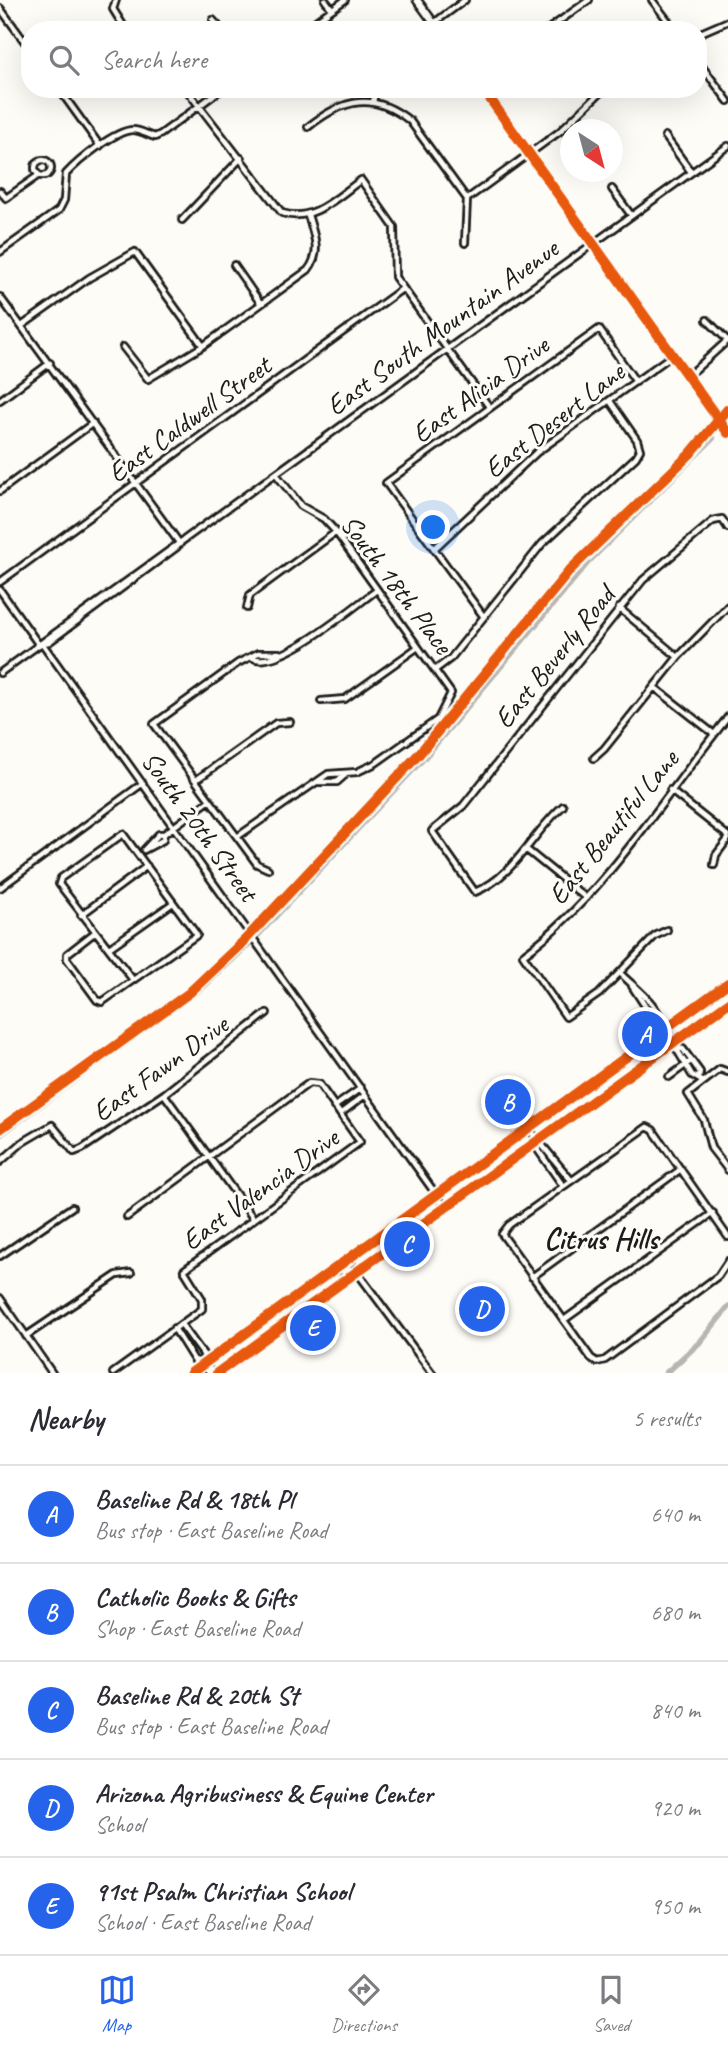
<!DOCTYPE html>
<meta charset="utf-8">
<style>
body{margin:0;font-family:Caveat,sans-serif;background:#f7f7f7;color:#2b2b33}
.compass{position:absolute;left:560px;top:119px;width:63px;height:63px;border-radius:50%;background:#fff;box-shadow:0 7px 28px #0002;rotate:144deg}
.you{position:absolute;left:434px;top:528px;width:24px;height:24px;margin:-18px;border:5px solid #fff;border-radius:50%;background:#1a73e8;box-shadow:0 0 0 10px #1a73e833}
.badge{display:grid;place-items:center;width:46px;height:46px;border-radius:50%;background:#2563eb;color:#fff;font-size:23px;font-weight:700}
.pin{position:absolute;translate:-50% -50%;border:4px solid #fff;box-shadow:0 2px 7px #0006}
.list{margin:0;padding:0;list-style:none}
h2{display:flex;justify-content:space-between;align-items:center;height:91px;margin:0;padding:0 28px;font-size:30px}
h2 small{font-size:23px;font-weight:400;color:#7c7c81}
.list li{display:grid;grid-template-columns:46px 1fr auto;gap:21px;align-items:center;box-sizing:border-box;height:98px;padding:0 28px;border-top:2px solid #e1e1e2}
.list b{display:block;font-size:26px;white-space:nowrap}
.list p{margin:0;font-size:23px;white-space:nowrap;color:#7c7c81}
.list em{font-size:23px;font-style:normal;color:#7c7c81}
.icon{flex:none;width:38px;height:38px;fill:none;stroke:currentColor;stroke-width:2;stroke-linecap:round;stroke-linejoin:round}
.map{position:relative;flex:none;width:728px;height:1373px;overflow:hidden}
.search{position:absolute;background:#fff;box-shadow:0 7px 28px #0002;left:21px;right:21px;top:21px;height:77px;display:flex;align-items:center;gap:18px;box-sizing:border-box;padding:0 24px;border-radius:28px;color:#7c7c81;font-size:26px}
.sheet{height:581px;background:#fff}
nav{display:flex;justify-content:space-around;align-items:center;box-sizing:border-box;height:98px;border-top:2px solid #e1e1e2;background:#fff;font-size:19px;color:#7c7c81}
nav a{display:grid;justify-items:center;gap:4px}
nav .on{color:#2563eb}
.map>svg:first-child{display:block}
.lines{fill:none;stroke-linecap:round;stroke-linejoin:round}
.canal{stroke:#b7b6b2;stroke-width:6}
.street-casing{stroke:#1c1c1c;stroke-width:10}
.secondary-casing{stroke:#1c1c1c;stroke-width:11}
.primary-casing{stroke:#1c1c1c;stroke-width:12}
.street{stroke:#fdfcf7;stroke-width:4.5}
.secondary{stroke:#fdfcf7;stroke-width:6}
.primary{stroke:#fdfcf7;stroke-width:7}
.cycleway-casing{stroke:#fdfcf7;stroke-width:15}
.cycleway{stroke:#e8590c;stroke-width:10}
.labels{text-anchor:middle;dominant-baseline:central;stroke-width:6;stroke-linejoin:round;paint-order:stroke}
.street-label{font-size:28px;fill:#1c1c1c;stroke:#fdfcf7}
.neighbourhood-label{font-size:30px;font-weight:bold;fill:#1c1c1c;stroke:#fdfcf7}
</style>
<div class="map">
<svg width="728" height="1373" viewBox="0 0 728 1373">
<rect width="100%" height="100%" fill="#fdfcf7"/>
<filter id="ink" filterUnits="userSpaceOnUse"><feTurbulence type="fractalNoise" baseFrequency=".0143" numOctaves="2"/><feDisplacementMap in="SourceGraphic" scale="14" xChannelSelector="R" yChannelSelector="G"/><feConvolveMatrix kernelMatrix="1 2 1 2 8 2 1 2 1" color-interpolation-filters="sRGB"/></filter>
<g filter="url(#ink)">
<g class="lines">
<path class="canal" d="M258,935L424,758L589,561L713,438
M0,1135L202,988L252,941
M666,1373L700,1342L728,1307"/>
<defs>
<path id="street" d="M116,0L113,9L126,30
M325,0L332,9
M652,0L675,30
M0,8L30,49
M213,20L222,30
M434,23L465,0
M303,30L345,0
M547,30L589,0
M698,34L728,21
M698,61L728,101
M59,89L100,146
M186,89L282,213C313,223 337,197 361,180L394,227L395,277L490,408
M373,102L376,89
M308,127C343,99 373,91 410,121L467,199L465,243
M665,136L691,172
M35 168a8 8 0 1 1 16 0a8 8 0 1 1-16 0Z
M612,189L631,215
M0,191L6,198L39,175
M467,199L559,132L604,89
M182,220L241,158
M0,252L59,210L64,200L66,174C78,161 115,130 133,130C140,130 148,135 155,137L161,134L222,89
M234,265L261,304
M0,297L180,544
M707,320L727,340
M23,325L89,278L135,252L203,346
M123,347L148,379L203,346L308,270C322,252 314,235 308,215
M687,377L728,340
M0,400L50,363
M0,491L93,423
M434,549L536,453L671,356
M0,582L402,289
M0,590L39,645
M247,608L250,595L336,532
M619,608L678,657
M484,617L386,483L599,329L636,382
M42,643L445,1207
M43,643L49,642L177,547
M253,658C280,670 353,607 377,590
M435,670L451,658L542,544L636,457L640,450L637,440L610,401
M0,673L728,146
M654,687L714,734
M321,701L345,699L418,647
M594,758L604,749L678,657L728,606
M196,780L276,723L290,722
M318,782H337L345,775
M670,790L728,836
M563,806C532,833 515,876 475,892L432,831L463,806L643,580L713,521L722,519L728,528
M164,834H159L144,850L163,840L164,834L210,800
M237,837L328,774L357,772L376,763L438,719L451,693L336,532L324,519L301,506L276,474
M527,850L586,898
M714,865L716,855L728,839
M268,869L257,864L154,724L238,663L258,653H279
M0,888L143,783
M81,915L147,866
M667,930L655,936L599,994L566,1017L523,955C607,893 663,797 728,717
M94,933L67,954V959L97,1000L102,1002L197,935L123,834L61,878L59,884L133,980
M109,948L173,903
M620,973C637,990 659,1004 664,1029
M632,986L656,1023L663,1030
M673,1043L692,1075L702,1081
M677,1048L683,1049L700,1072L699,1077
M728,1072L720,1069L688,1094L704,1120L711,1148L728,1170
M669,1077L691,1061
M164,1094L253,1218
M334,1107L361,1088
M340,1114L365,1095
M528,1128L571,1180
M537,1141L538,1150L563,1186
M0,1162L23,1142L52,1125L74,1152L82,1149L164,1094L267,1013
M728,1237L653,1130L647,1127L509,1225L502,1234L591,1358L597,1362L605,1360L718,1276L728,1261
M0,1256L72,1207
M357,1272L432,1373
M532,1277L681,1169
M0,1298L52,1373
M564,1320L713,1213
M181,1324L203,1354L204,1363
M174,1328L194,1360L203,1363
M26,1336L117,1275L131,1273
M113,1373L202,1309V1299L184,1270L360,1142L319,1084L309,1083L127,1217"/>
<path id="secondary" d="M417,0L439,30
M483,89L728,433"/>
<path id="primary" d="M334,1269L357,1271L363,1256L398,1226
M204,1364L211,1373
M191,1373L728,983
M217,1373L728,1003"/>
</defs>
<use href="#street" class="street-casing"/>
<use href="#secondary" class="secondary-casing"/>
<use href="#primary" class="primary-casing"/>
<use href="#street" class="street"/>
<use href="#secondary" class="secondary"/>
<use href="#primary" class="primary"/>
<defs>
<path id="cycleway" d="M483,89L728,433
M0,1129L189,993L245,940L419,754L571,569L690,454L728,409
M191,1373L728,983
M217,1373L728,1003"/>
</defs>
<use href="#cycleway" class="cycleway-casing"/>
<use href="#cycleway" class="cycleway"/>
</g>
</g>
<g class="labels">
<g class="street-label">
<text transform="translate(442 327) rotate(-36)">East South Mountain Avenue</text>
<text transform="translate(480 389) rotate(-36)">East Alicia Drive</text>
<text transform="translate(189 419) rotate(-36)">East Caldwell Street</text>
<text transform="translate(554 420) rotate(-38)">East Desert Lane</text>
<text transform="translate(397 584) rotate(53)">South 18th Place</text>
<text transform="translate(554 657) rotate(-51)">East Beverly Road</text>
<text transform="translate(200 826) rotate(54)">South 20th Street</text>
<text transform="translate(613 827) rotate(-51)">East Beautiful Lane</text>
<text transform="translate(160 1068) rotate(-36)">East Fawn Drive</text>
<text transform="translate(260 1189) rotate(-36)">East Valencia Drive</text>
</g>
<g class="neighbourhood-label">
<text x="601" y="1239">Citrus Hills</text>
</g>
</g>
</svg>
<svg class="compass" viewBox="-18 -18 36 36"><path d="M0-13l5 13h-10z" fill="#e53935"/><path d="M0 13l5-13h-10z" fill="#7c7c81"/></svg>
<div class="you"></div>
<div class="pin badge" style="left:645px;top:1034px">A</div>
<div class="pin badge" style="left:508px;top:1102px">B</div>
<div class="pin badge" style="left:407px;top:1244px">C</div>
<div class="pin badge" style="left:482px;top:1309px">D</div>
<div class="pin badge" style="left:313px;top:1328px">E</div>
<div class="search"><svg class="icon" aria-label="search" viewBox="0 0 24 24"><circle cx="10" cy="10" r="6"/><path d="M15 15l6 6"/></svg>Search here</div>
</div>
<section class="sheet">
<h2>Nearby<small>5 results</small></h2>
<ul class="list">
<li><span class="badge">A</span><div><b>Baseline Rd &amp; 18th Pl</b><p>Bus stop · East Baseline Road</p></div><em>640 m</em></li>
<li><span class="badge">B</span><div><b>Catholic Books &amp; Gifts</b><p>Shop · East Baseline Road</p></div><em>680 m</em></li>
<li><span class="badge">C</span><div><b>Baseline Rd &amp; 20th St</b><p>Bus stop · East Baseline Road</p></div><em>840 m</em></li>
<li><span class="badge">D</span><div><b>Arizona Agribusiness &amp; Equine Center</b><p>School</p></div><em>920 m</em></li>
<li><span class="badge">E</span><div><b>91st Psalm Christian School</b><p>School · East Baseline Road</p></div><em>950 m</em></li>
</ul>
</section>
<nav>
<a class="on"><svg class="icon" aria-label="map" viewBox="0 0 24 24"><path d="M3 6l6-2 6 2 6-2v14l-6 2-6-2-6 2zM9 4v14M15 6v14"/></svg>Map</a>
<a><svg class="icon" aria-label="directions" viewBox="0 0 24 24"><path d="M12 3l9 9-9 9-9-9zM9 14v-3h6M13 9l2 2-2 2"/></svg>Directions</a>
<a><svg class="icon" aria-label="saved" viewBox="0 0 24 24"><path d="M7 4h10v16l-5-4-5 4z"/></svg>Saved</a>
</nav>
